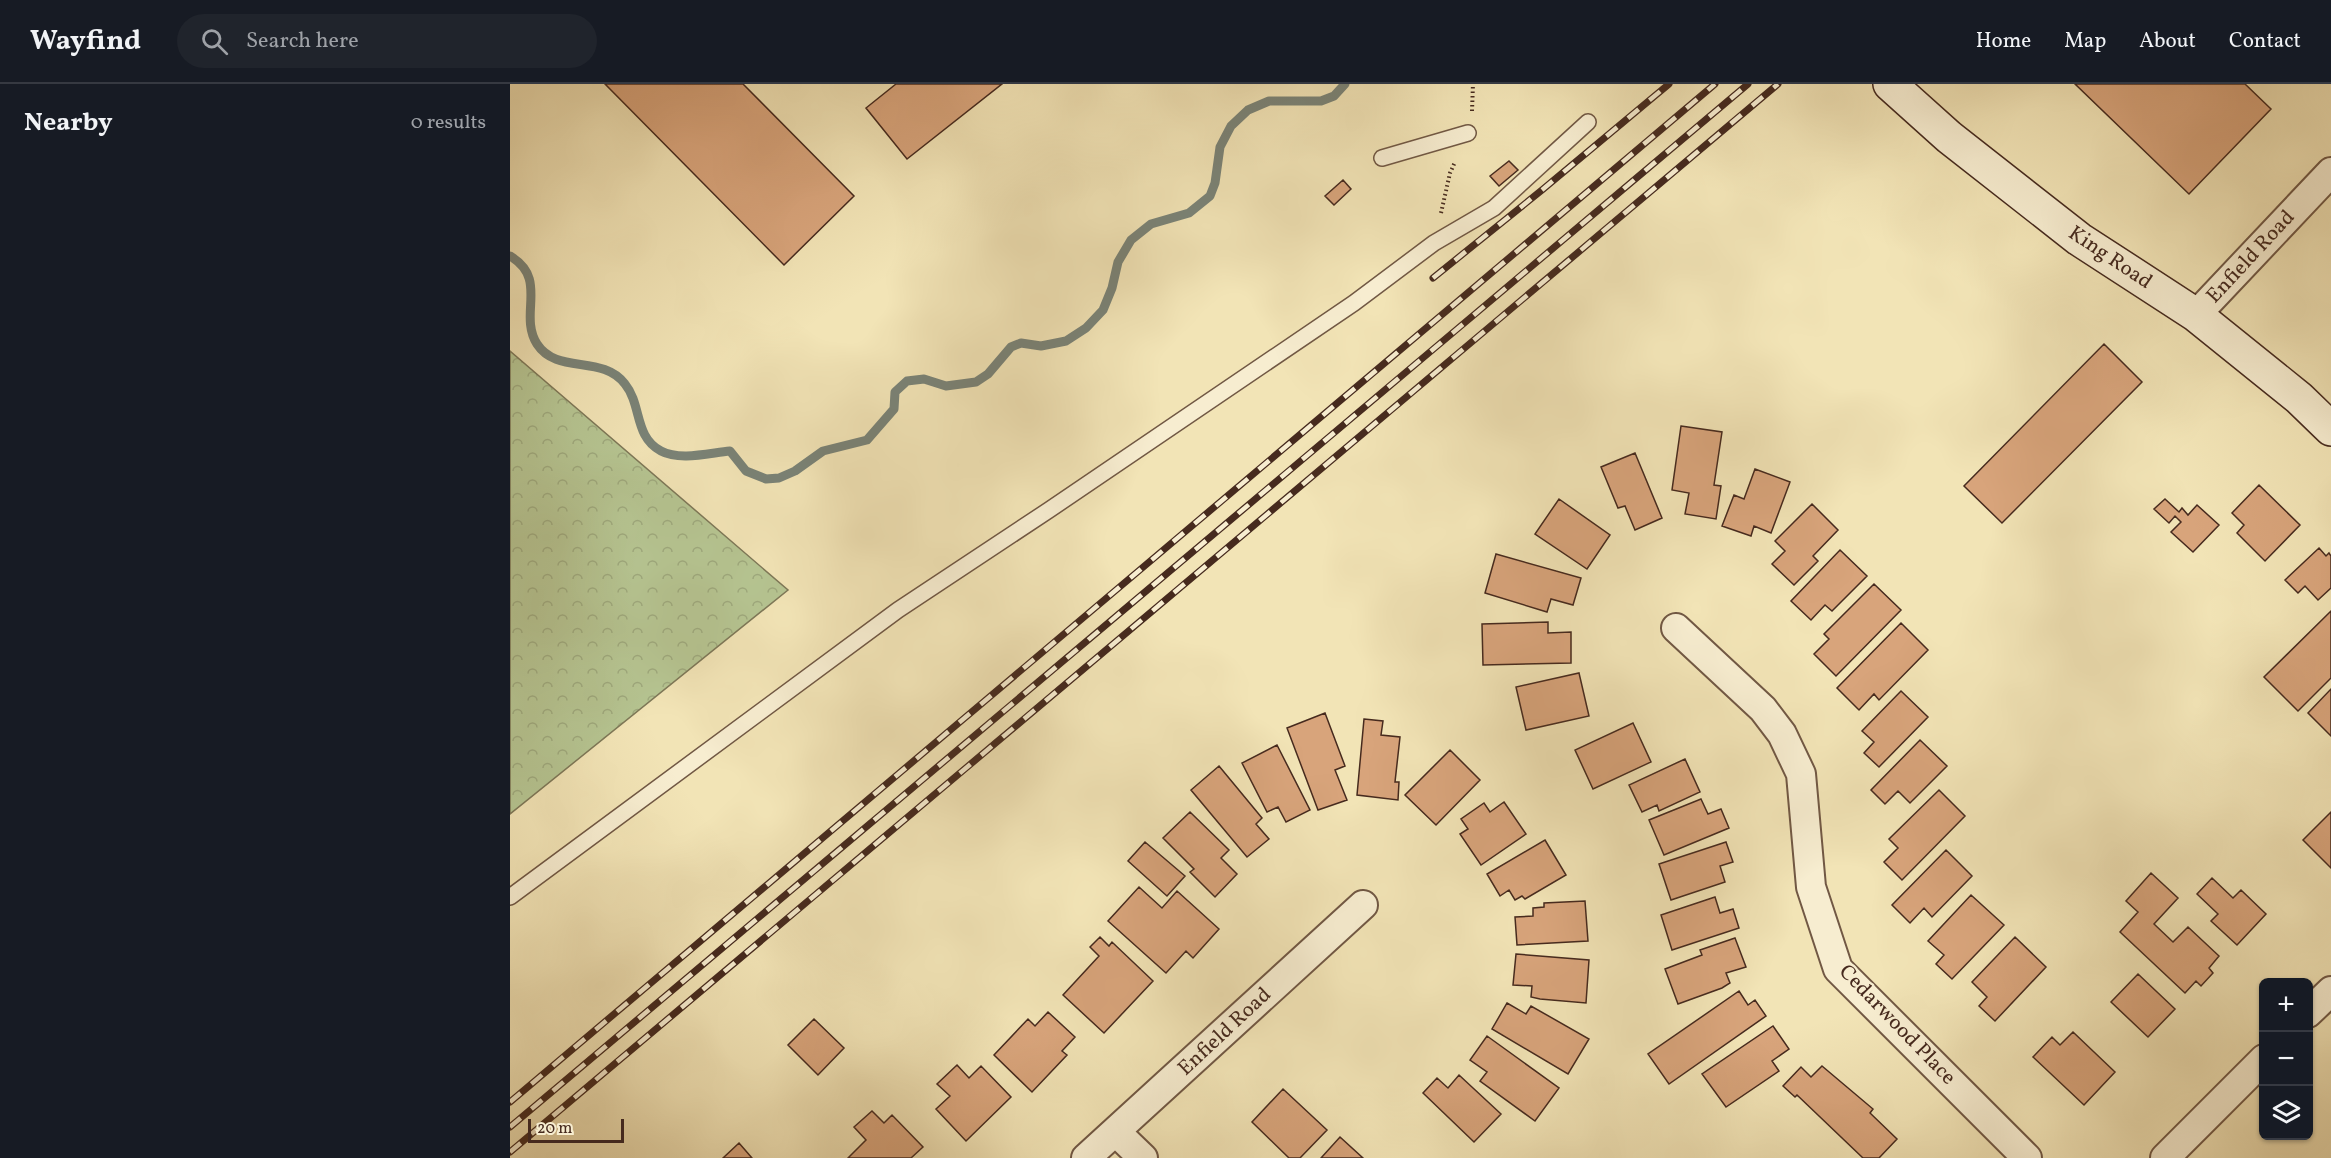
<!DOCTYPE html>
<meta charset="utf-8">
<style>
body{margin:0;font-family:Vollkorn,serif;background:#20242c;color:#f1f3f6}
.controls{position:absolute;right:18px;bottom:18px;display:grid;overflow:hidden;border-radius:9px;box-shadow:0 2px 4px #0004}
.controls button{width:54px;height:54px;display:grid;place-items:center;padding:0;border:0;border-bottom:2px solid #363941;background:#171b24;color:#f1f3f6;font:30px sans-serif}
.scale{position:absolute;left:18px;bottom:15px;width:96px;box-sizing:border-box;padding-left:6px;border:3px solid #462a1e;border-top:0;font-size:16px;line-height:21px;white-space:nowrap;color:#462a1e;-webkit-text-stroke:4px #f7edd0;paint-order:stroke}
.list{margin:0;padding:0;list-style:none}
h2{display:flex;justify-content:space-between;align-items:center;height:78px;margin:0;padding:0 24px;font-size:26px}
h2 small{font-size:20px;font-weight:400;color:#9ea1a6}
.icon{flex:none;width:33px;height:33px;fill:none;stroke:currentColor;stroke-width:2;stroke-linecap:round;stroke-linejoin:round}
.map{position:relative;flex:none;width:1821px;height:1074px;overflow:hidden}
header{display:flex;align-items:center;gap:36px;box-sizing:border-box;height:84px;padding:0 30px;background:#171b24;border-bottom:2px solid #363941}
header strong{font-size:28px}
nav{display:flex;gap:33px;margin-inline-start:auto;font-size:21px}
.search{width:420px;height:54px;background:#20242c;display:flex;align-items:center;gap:15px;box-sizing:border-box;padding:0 21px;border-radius:33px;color:#9ea1a6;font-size:22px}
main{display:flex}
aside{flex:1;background:#171b24}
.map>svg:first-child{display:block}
.forest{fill:url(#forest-crowns);stroke:#7e7858;stroke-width:1.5}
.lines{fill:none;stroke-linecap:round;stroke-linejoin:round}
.stream{stroke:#7a8377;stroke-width:9}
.building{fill:#d8a47b;stroke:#462a1e;stroke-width:1.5}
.lane-casing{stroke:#715844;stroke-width:18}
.street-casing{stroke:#715844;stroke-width:32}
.secondary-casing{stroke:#462a1e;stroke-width:36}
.path{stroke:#462a1e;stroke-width:4;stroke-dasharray:1.5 3;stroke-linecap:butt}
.lane{stroke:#f7edd0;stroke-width:15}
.street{stroke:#f7edd0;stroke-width:28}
.secondary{stroke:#f7edd0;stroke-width:33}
.rail-casing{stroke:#462a1e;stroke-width:7}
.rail{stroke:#f7edd0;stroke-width:4.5;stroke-dasharray:14;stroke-linecap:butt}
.labels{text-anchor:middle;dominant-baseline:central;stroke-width:4.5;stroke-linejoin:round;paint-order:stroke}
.street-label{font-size:21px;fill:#462a1e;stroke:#f7edd0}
</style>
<header>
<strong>Wayfind</strong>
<div class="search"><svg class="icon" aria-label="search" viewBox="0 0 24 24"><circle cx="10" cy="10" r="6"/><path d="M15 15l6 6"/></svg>Search here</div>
<nav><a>Home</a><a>Map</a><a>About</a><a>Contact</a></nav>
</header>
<main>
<aside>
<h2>Nearby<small>0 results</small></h2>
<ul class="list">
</ul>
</aside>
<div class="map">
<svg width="1821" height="1074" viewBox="0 0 1821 1074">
<defs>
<pattern id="forest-crowns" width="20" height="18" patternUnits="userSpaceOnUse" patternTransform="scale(1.5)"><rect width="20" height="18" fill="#b6c592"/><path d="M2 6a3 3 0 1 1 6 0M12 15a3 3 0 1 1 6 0" fill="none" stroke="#9ea97d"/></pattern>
</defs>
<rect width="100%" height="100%" fill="#f2e4b6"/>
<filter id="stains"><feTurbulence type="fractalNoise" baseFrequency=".00333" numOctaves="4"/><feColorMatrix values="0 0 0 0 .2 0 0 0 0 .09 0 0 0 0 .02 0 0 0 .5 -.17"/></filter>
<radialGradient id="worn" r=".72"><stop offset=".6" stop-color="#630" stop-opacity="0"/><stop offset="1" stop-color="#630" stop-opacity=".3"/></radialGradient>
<path class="forest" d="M0,267L278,506L0,730Z"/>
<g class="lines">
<path class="stream" d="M0,172C39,195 8,230 27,260C47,291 92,270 115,300C132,321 124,353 151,367C170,377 199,369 220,367L236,387L256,395L269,394L285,387L313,367L357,356L384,325L385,308L397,297L414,295L436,302L466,298L478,290L501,263L511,259L531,262L556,257L576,244L593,226L602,204L608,178L621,156L641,140L679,129L700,112L705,99L710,63L721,42L738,26L759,17H811L824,12L835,0"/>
</g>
<path class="building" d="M95,0H233L344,112L274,181Z
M386,0H492L397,75L356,24Z
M1565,0H1735L1761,25L1679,110Z
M999,77L1008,86L989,102L980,92Z
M833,96L841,105L824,121L815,112Z
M1594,260L1632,298L1492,439L1454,402Z
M1171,342L1212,348L1204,401L1211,402L1206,435L1175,430L1179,409L1162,406Z
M1125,369L1152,434L1125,446L1115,422L1108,424L1091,383Z
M1245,385L1280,398L1261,449L1244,442L1241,452L1212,442L1224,411L1234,415Z
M1749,401L1790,441L1755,477L1727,449L1734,441L1722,429Z
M1049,415L1100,451L1077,485L1025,450Z
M1655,415L1669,428L1672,424L1678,431L1687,421L1709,441L1683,468L1661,448L1671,438L1665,432L1659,439L1644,425Z
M1302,420L1328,446L1303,472L1308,477L1284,501L1262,480L1275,467L1265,457Z
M1809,464L1816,472L1819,469L1821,472V504L1808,516L1795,502L1788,509L1775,496Z
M1330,466L1357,492L1322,527L1315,521L1301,536L1281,517Z
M986,470L1071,494L1063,521L1041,515L1037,528L975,509Z
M1364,500L1391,526L1326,592L1304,570L1319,555L1314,550Z
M1821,527V594L1788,627L1754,593Z
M1038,538V549L1061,548V579L973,581L972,540Z
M1391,539L1418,566L1369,616L1364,610L1349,626L1327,604Z
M1069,589L1079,632L1016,646L1006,603Z
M1821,605V652L1798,629Z
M1391,607L1418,633L1369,683L1354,669L1364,658L1352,647Z
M815,629L835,682L825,686L837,716L808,726L777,644Z
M854,635L873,637L871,651L890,653L885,698H889L888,716L847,711Z
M1123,639L1141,678L1083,705L1065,666Z
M1410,656L1437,682L1400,719L1388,707L1375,720L1361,706Z
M767,661L800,726L776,738L768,723L757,728L732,679Z
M940,666L970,696L926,741L895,711Z
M1175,675L1190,708L1149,727L1147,721L1132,728L1119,701Z
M709,682L752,734L746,740L759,755L737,773L681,706Z
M1429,706L1455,732L1392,796L1374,778L1388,764L1379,755Z
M1191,715L1198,730L1211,725L1219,744L1154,771L1139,736Z
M994,718L1016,750L971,781L950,750L958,745L951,735L974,719L980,728Z
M680,728L719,766L711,774L727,790L705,813L680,788L684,785L653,754Z
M1821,728V784L1793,756Z
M1035,756L1056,791L1015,815L1012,812L1005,816L999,806L990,812L977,790Z
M635,758L675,792L657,812L618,777Z
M1216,758L1223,778L1210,782L1215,798L1161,816L1149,780Z
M1436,766L1462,792L1422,833L1414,824L1400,839L1382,821Z
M1641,789L1668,814L1644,840L1663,858L1678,843L1709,872L1699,884L1703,889L1691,902L1686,897L1675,909L1610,848L1628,828L1616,817Z
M1702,794L1723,814L1731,806L1756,830L1727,861L1701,837L1708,830L1687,810Z
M629,803L652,824L667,807L709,845L683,874L676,867L656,889L598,837Z
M1461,811L1494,841L1442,895L1426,880L1434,871L1418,857Z
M1205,813L1210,829L1223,825L1229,844L1162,866L1151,831Z
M1075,817L1078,857L1007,861L1005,833L1023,832V824L1034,823V819Z
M590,853L599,862L602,858L643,897L594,949L553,911L589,872L580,863Z
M1505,853L1536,883L1485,937L1469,922L1477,913L1462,898Z
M1225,854L1236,883L1216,889L1220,899L1212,904L1168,920L1155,885L1192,871L1190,866Z
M1006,870L1079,876L1076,919L1030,915L1021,913L1022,902L1003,901Z
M1628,890L1665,925L1638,953L1601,918Z
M1229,907L1238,921L1245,916L1256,932L1159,1000L1138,970Z
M997,919L1016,930L1021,922L1079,955L1058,990L982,945Z
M538,928L565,953L552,967L557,971L522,1008L484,971L518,935L525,942Z
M304,935L334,964L308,991L278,961Z
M1263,942L1279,965L1262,977L1269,987L1216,1023L1192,990Z
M1563,948L1605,988L1574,1021L1523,973L1542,953L1550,961Z
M977,952L1049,1004L1025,1037L970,997L977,988L960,976Z
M447,981L459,994L471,982L501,1013L456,1057L426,1025L440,1012L427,1000Z
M1312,982L1363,1025L1360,1029L1387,1055L1369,1074H1353L1287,1011L1285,1013L1273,1002L1291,983L1301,993Z
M949,991L991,1030L964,1058L913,1009L927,994L938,1004Z
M773,1005L817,1046L790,1074H779L742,1038Z
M362,1027L374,1039L382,1031L413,1063L401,1074H338L356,1056L344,1043Z
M830,1053L853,1074H811Z
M229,1059L242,1074H213Z"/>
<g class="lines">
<defs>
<path id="lane" d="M872,74L958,49
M0,813L388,526L539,426L844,219L924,159L984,124L1078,38"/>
<path id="street" d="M1686,231L1821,88
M1166,544L1253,625L1272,650L1291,690L1301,803L1328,885L1517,1074
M1798,929L1821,907
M606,1048L633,1074
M576,1074L853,821
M1655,1074L1754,975"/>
<path id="secondary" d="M1380,0L1439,53L1569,155L1686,231L1789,314L1821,345"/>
</defs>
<use href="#lane" class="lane-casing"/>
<use href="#street" class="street-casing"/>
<use href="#secondary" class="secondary-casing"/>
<path class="path" d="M962,27L963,0
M931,129L940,89L945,78"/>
<use href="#lane" class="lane"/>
<use href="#street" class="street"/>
<use href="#secondary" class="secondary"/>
<defs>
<path id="rail" d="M923,194L1032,106L1159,0
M0,1018L1205,0
M0,1043L1238,0
M0,1068L1268,0"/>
</defs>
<use href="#rail" class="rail-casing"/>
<use href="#rail" class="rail"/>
</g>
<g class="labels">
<g class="street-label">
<text transform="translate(1741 173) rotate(-47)">Enfield Road</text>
<text transform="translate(1600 174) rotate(34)">King Road</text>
<text transform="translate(1387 941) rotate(46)">Cedarwood Place</text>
<text transform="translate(715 948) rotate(-43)">Enfield Road</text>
</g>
</g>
<rect width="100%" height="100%" filter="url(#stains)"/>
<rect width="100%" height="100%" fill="url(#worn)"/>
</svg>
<div class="controls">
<button>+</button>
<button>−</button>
<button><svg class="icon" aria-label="layers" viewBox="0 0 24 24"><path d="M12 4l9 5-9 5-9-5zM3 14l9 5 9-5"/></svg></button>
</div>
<div class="scale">20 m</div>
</div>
</main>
